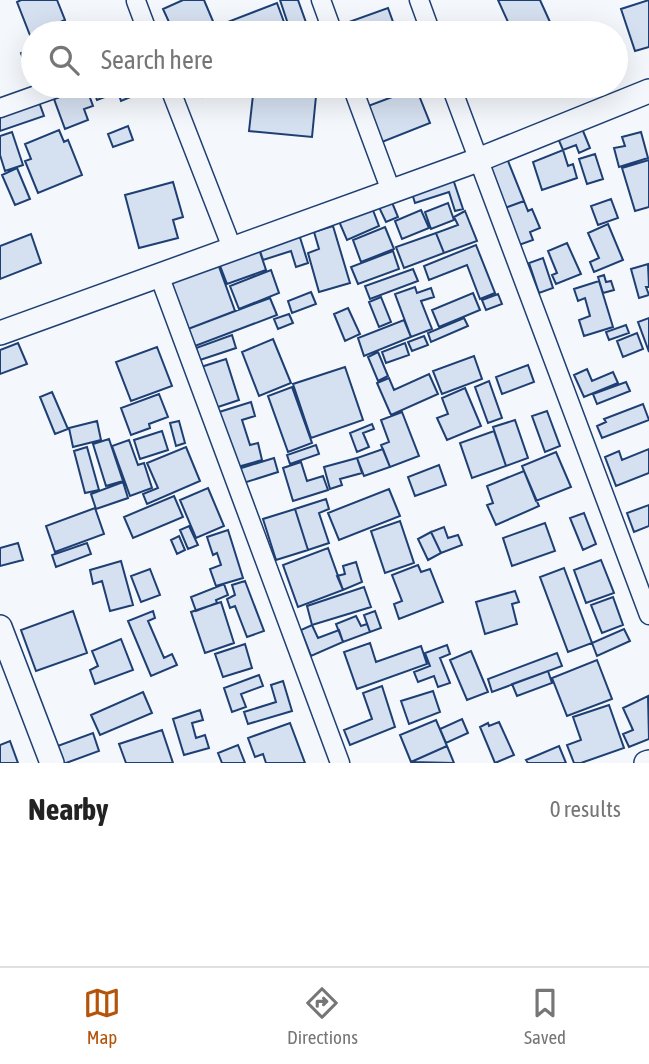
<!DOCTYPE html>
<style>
body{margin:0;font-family:"Asap Condensed",sans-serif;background:#f2f2f2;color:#222}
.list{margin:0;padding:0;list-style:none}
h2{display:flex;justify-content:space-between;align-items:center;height:91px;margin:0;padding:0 28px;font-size:30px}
h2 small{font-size:23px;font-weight:400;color:#767676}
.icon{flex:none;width:38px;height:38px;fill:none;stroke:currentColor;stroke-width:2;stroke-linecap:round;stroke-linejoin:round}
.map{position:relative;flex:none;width:649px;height:763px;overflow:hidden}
.search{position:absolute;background:#fff;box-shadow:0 7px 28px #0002;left:21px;right:21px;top:21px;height:77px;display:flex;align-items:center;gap:18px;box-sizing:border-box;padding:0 24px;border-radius:38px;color:#767676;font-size:26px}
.sheet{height:203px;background:#fff}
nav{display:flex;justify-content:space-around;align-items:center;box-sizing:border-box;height:98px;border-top:2px solid #e0e0e0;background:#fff;font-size:19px;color:#767676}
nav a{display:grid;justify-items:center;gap:4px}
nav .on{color:#b45309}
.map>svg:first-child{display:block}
.building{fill:#d5e0f0;stroke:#1d3f73;stroke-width:2}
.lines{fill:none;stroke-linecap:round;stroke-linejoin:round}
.minor-casing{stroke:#1d3f73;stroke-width:21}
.tertiary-casing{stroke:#1d3f73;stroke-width:26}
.minor{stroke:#f4f7fb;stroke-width:18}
.tertiary{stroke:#f4f7fb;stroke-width:23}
</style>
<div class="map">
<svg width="649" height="763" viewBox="0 0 649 763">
<rect width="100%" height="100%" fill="#f4f7fb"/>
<path class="building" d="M21,0H57L65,20L58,23L62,33H33V43L17,2Z
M183,0H204L215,26L198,33H174L163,9Z
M280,0H298L309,31L291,33Z
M498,0H540L555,33H513Z
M649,0V47L635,51L621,9Z
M277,3L288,33H229L225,23Z
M388,8L397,33H350L346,23Z
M32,49L33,86H44L34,90L21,53Z
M92,86H135L138,94L121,101L118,92L97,100Z
M198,86H232L203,97Z
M254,86H317L312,137L249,131Z
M86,87L93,106L84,109L88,120L65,129L54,99Z
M416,88L430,123L382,142L368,106Z
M39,102L44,116L0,131V116Z
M128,126L133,140L113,147L108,134Z
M581,126L590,148L579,153L576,145L563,150L557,136Z
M59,130L64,142L68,140L82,175L38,193L25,161L31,159L25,144Z
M12,132L23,165L5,171L0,155V136Z
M641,132L648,158L619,167L614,148L625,146L622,137Z
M563,150L568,166L573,164L577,178L542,190L533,162Z
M595,154L603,179L587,184L579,159Z
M506,156L524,201L505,208L488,163Z
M649,160V207L635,211L622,168Z
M17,168L30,199L15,205L2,175Z
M452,176L463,209L455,211L449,192L415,203L411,190Z
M173,182L183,217L173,220L178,238L139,248L125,195Z
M611,199L618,218L598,225L591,206Z
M391,200L398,217L386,222L378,205Z
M524,201L528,211L532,209L540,228L530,232L533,240L519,245L505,208Z
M448,203L454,220L431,229L425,212Z
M371,205L379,226L347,240L338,219Z
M421,210L429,228L402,239L395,221Z
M465,211L477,241L444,253L436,233L458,225L454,217Z
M608,224L623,260L594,272L590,262L599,258L588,233Z
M333,226L350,283L319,292L308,253L319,249L314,232Z
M385,227L394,249L361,262L353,240Z
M298,231L308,263L296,267L291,251L263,260L258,245Z
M436,233L444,253L404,268L396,247Z
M31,234L41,263L0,279V246Z
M567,243L581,274L556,284L552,275L557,273L548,251Z
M476,245L495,293L480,299L467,265L429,280L424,266Z
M259,249L266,270L227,284L219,263Z
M393,251L399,269L358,284L351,267Z
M543,258L553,288L539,293L529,263Z
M218,264L235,311L188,329L171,281Z
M648,264L649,287H646L649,295L639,298L631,269Z
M413,269L418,281L370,299L365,286Z
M271,270L279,293L239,309L230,286Z
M604,275L606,282L611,281L614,290L603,293L598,277Z
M599,281L613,327L584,336L579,320L590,316L585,298L578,301L574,289Z
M415,287L417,293L431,288L434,297L421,301L432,329L411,337L395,294Z
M311,292L316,304L292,313L288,301Z
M473,293L480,310L439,327L432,310Z
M498,294L502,304L486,310L482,300Z
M381,297L391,322L379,327L369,302Z
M270,298L277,315L195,346L188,329Z
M348,308L360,334L345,341L334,314Z
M289,314L293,323L278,329L274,319Z
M464,318L468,326L431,342L428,333Z
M649,318V352L638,322Z
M404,320L411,337L364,356L358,338Z
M626,325L629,333L609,340L606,332Z
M637,333L643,349L623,357L617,341Z
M232,335L236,348L200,360L196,348Z
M424,336L428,345L412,351L408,342Z
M273,339L291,383L259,396L242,352Z
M18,343L27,364L0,374V350Z
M405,343L409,355L386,363L382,352Z
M157,347L172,386L131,401L116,362Z
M378,352L388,376L378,381L368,357Z
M474,356L482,379L442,394L433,371Z
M226,359L239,400L215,408L201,367Z
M528,365L534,382L502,394L496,377Z
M345,367L363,420L311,438L293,384Z
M587,369L592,381L613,372L618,383L584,397L574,375Z
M429,374L438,394L391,415L377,383L389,378L394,390Z
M489,381L502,418L488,423L475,387Z
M626,382L630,391L597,404L593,394Z
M292,387L312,443L288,452L268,396Z
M465,388L481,426L447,440L437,418L448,414L442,398Z
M52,392L68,429L55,434L40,397Z
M159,394L168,417L149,424L150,428L131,435L121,408Z
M251,402L255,416L242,420L250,445L258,443L262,460L234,468L216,413Z
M643,404L649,420L602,438L597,426L606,422L604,419Z
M547,411L560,446L545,452L532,416Z
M402,412L419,456L390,467L381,445L389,442L381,420Z
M515,420L528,458L506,466L493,427Z
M97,421L101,440L73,447L69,428Z
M179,421L185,443L176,446L170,423Z
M372,424L374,429L363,433L369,447L357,452L350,433Z
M162,431L168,450L140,459L134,440Z
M494,431L506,466L472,478L460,443Z
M109,439L123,481L106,486L93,444Z
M129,440L138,465L144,463L152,488L130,496L112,446Z
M316,445L319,454L290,464L287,455Z
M87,447L99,490L85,493L74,451Z
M186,447L200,481L147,504L143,494L158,488L147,463Z
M383,449L390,467L364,476L357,458Z
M649,449V473L616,486L605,457L619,451L622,460Z
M556,452L571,487L536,501L522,466Z
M274,458L278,472L240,484L235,470Z
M357,458L362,473L340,479L342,485L330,489L324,467Z
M301,462L307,481L323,476L328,490L293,501L283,468Z
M439,465L446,485L415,496L408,477Z
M524,471L539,506L496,525L487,505L493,503L487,486Z
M123,482L128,498L96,509L91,494Z
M208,488L224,526L196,538L180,500Z
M389,489L400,516L339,540L328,513Z
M174,496L183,517L133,538L124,517Z
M326,499L329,509L319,513L329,543L308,550L295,509Z
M649,505V526L634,532L627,513Z
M95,508L104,534L55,552L46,526Z
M295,509L308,550L276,560L263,519Z
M584,513L596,544L583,550L570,518Z
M400,521L414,563L385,573L371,531Z
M545,523L555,551L512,566L503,538Z
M189,526L198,545L188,549L180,530Z
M444,527L448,538L458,535L462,545L441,553L431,532Z
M228,530L243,578L216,586L210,569L221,565L217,553L213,555L207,537Z
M431,532L441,553L428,560L418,539Z
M179,536L185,550L177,554L171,540Z
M18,543L23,560L0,566V548Z
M87,543L91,554L56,567L52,555Z
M328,548L343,590L298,607L283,565Z
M601,560L614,593L586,603L574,570Z
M121,561L133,605L110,611L102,581L93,584L90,570Z
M356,562L362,582L343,590L337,576L345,574L343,566Z
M418,565L421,572L430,569L443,602L399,619L394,604L402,601L392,575Z
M564,568L592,643L568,652L540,577Z
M150,569L160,595L141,602L131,576Z
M245,581L264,631L247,637L235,606L230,608L227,599L235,595L232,585Z
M224,584L228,595L216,600L217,603L196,611L191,597Z
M364,587L371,607L312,625L307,606Z
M515,591L519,602L512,604L517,624L485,634L476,602Z
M613,597L623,625L602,633L591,605Z
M221,602L234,643L205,653L191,612Z
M73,611L87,653L36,671L21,630Z
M153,611L155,618L148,621L164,658L172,654L177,665L151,676L128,621Z
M375,611L381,628L370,632L364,615Z
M356,616L361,626L367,624L370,632L343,642L336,624Z
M312,625L318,638L339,630L343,642L311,656L301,630Z
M624,629L630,641L597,656L592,643Z
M121,639L133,670L95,684L90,670L98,666L92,651Z
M370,643L376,662L421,646L427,664L357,689L344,652Z
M245,644L252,668L223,677L215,654Z
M447,645L450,654L440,658L450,683L438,687L434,676L418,682L414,672L430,666L425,653Z
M471,651L488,692L467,700L450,660Z
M557,653L562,666L492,692L488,679Z
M597,660L612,699L567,716L552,678Z
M548,671L552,683L517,696L512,684Z
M259,675L263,686L241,694L246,707L232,712L224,688Z
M283,681L292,711L248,724L244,712L276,702L271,685Z
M382,686L395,727L350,745L344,730L372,719L363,693Z
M433,691L440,712L409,724L401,701Z
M143,692L152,713L100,735L91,715Z
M648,696L649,739L629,747L623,734L633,730L623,708Z
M609,705L624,748L581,763H574L567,745L581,740L573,717Z
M200,710L203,720L192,723L196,738L205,735L209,748L184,755L173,719Z
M462,719L468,733L446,743L440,729Z
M436,720L447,746L411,762L400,735Z
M499,722L514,755L495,763L480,727L488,723L489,726Z
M290,723L305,763H266L263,754L255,757L248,738Z
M162,730L173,763H126L119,744Z
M93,733L99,751L66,763H58L52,748Z
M10,741L18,763H0V745Z
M238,745L245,763H222L218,753Z
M447,746L454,763L411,762Z
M559,746L566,763H528L526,760Z"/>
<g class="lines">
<defs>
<path id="minor" d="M321,0L333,33
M419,0L431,33
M136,1L148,33
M169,86L232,248
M352,86L391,191
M451,86L649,615
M0,108L62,86
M159,275L340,763"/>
<path id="tertiary" d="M0,333L478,160L649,91
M0,627L52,763
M646,763L649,762"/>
</defs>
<use href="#minor" class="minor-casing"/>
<use href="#tertiary" class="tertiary-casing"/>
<use href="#minor" class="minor"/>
<use href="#tertiary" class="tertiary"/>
</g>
</svg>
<div class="search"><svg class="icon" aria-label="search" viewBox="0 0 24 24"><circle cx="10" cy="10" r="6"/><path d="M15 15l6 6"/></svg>Search here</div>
</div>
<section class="sheet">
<h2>Nearby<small>0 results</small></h2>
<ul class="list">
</ul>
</section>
<nav>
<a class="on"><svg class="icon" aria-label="map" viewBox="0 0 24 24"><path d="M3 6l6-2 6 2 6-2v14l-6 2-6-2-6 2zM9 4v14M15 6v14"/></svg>Map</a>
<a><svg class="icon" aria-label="directions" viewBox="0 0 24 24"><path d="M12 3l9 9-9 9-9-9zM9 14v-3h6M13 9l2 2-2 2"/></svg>Directions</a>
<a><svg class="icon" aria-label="saved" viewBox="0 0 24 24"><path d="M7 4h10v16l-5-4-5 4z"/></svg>Saved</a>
</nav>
